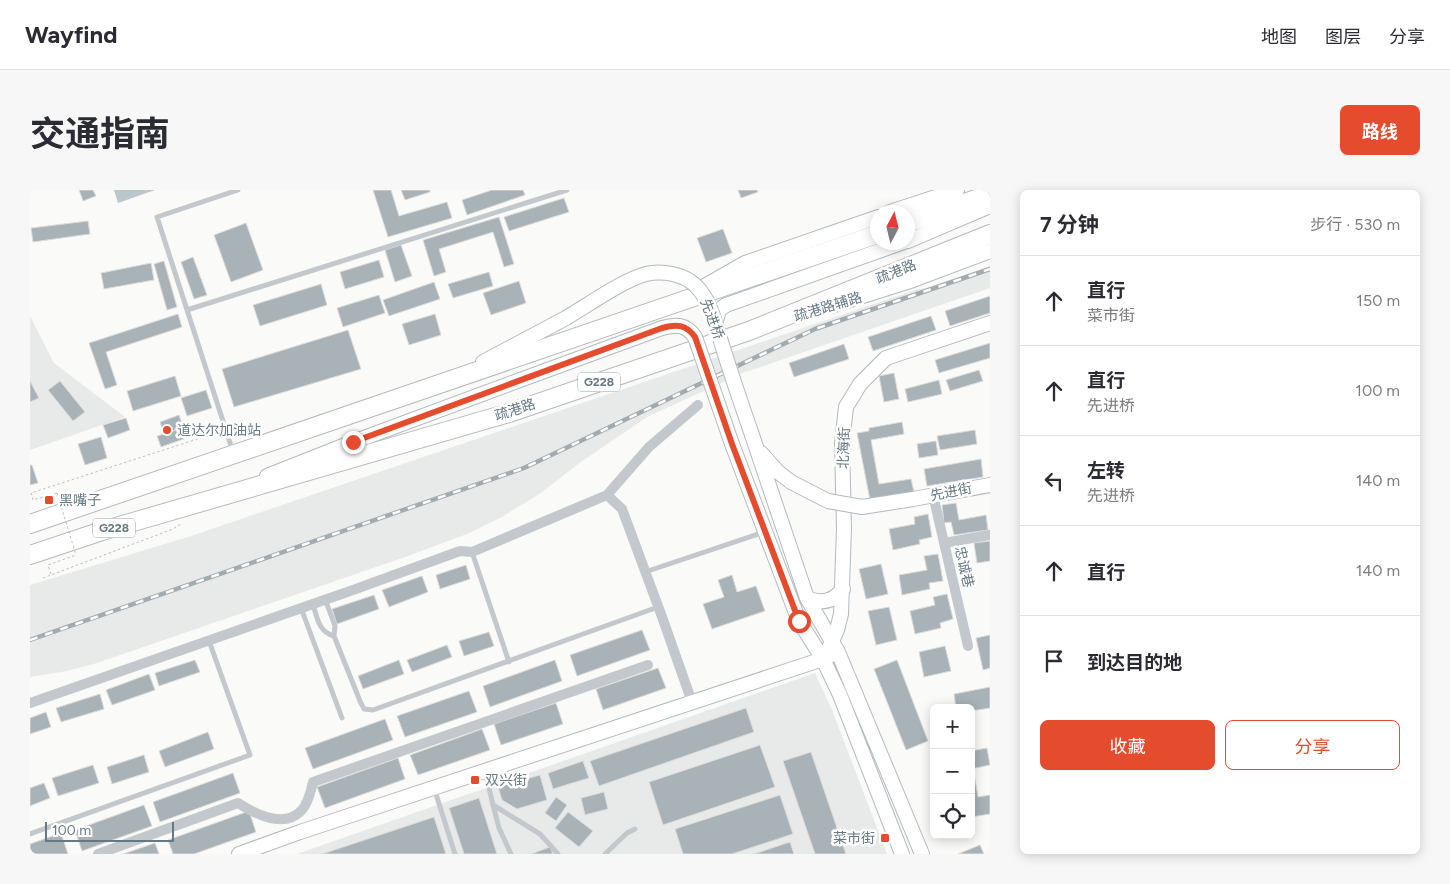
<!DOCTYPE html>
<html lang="zh">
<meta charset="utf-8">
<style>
body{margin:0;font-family:Figtree,"Noto Sans SC",sans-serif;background:#f7f7f7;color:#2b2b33}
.controls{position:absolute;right:15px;bottom:15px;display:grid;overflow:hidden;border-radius:8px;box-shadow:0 2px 12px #0003}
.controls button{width:45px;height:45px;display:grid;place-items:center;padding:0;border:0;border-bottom:1px solid #e1e1e2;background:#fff;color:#2b2b33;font:25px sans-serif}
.compass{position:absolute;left:840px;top:15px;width:45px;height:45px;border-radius:50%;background:#fff;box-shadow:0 2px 12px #0003;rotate:7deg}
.scale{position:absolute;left:15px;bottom:12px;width:129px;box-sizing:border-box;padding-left:5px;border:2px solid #657883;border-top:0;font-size:14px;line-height:18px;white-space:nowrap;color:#657883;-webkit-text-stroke:4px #fff;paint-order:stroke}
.stop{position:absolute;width:15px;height:15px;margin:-11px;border:4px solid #e54b2d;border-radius:50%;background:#fff}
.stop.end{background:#e54b2d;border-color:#fff;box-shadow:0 1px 5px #0008}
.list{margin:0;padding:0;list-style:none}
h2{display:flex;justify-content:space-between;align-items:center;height:65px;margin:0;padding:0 20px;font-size:21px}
h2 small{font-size:16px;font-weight:400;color:#7c7c81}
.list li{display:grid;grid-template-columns:32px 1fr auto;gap:15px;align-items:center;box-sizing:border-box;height:90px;padding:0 20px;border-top:1px solid #e1e1e2}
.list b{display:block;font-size:19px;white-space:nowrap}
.list p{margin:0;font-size:16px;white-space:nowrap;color:#7c7c81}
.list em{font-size:16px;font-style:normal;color:#7c7c81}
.actions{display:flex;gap:10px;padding:15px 20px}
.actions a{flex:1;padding:11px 0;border:1px solid #e54b2d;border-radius:8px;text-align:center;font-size:18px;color:#e54b2d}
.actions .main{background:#e54b2d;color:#fff}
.icon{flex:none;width:28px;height:28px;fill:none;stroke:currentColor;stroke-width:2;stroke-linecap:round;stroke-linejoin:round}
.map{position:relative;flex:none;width:960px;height:664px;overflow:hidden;border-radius:8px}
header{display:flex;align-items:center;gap:30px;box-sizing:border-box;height:70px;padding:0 25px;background:#fff;border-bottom:1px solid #e1e1e2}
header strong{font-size:24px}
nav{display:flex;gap:28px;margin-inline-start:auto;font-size:18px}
.intro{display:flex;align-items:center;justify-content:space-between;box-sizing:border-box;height:120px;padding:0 30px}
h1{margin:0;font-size:35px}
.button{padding:12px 22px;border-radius:8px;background:#e54b2d;color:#fff;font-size:18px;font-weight:700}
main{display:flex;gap:30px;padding:0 30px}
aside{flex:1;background:#fff;border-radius:8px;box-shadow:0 2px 12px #0003}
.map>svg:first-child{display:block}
.built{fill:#e8eae9}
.water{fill:#bbc7cb}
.building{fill:#a8b2b7;stroke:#dcdcda}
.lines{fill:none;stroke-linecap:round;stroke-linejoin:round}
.secondary-casing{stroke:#b3babf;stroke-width:16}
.highway-casing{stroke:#b4babd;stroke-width:20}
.path{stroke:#bbbfc2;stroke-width:1;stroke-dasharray:2.5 2.5;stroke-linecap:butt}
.lane{stroke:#c3c8cc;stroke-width:5}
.street{stroke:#c3c8cc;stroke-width:10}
.secondary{stroke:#fff;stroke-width:14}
.highway{stroke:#fff;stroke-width:18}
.rail-casing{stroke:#a2abb0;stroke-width:4.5}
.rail{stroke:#fff;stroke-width:2.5;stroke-dasharray:8;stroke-linecap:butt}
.secondary-bridge-casing{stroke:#b3babf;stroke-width:16;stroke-linecap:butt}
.path-bridge{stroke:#bbbfc2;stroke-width:1;stroke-dasharray:2.5 2.5;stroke-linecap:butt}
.secondary-bridge{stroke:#fff;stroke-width:14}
.route{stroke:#e54b2d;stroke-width:6}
.poi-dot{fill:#e54b2d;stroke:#fff;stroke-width:2}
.labels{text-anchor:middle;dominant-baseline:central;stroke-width:5;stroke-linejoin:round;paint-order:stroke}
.shield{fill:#fff;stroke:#93a0a8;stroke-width:1}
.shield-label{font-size:12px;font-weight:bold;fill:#657883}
.street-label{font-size:14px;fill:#657883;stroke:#fff}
.poi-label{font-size:14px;fill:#657883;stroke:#fff;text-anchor:start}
</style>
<header>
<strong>Wayfind</strong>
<nav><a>地图</a><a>图层</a><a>分享</a></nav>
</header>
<div class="intro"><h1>交通指南</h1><a class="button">路线</a></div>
<main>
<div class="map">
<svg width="960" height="664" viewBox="0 0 960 664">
<rect width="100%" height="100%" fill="#fafaf8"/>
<path class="built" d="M960,76V98L713,183L617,227L548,274L511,303L470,328L437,344L378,366L67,473L37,481L0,487V395L161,346L888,99L896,98Z
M0,126L24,173L95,227L0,260Z
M785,483L802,520L857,664H267Z"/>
<path class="water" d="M84,0H125L88,13Z"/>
<path class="building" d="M49,0H63L66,6L53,11Z
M343,0H361L369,26L417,12L422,28L358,47Z
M371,0H400V2L375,10Z
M462,0H493L495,5L437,25L432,10Z
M708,0H727L728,2L711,8Z
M534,8L539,22L479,41L474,27Z
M469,27L484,74L474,77L463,42L409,59L416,82L404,86L393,50Z
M58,31L60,44L3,52L1,38Z
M216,33L233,80L201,92L184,45Z
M693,39L702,63L676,72L667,48Z
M371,55L382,86L365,92L355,60Z
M163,67L177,105L164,109L151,72Z
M349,70L354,87L315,99L310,82Z
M134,71L147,117L137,120L124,74Z
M121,73L124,90L74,99L71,83Z
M459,82L463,96L423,108L418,94Z
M489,91L496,113L461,125L453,103Z
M404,92L410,109L359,126L353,110Z
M291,94L297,115L230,136L223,115Z
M349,105L355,123L313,137L307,118Z
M960,106V123L920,136L915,121Z
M148,124L152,137L76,162L87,195L75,199L59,153Z
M405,124L411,145L379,155L372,134Z
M901,126L906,140L843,161L838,147Z
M318,140L331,179L204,217L192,179Z
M960,153V168L909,183L905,170Z
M814,154L819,169L764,187L759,173Z
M949,180L953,191L920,201L916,190Z
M864,183L869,209L854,212L849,186Z
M145,186L151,206L103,221L97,201Z
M909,190L912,204L878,212L875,199Z
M0,191L9,208L0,212Z
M30,191L55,222L43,231L18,200Z
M176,200L182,218L157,226L151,208Z
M149,225L153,237L134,244L130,232Z
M96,228L100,240L78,248L73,235Z
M872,232L874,244L841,250L849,294L881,289L884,302L840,310L827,243L839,241V238Z
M159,236L162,246L131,257L127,246Z
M945,240L947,254L910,260L907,246Z
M71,247L77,268L55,275L48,254Z
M906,251L908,265L889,268L887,254Z
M951,269L953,287L897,296L894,279Z
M0,275H2L8,293L0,295Z
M926,313L929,330L956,325L958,340L924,345L921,332L914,333L912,315Z
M898,324L902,347L889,350L890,354L863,360L859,339L885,334L884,327Z
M960,351V371L947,373L944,353Z
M908,364L913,391L899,393L900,399L872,405L869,385L897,380L894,366Z
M851,374L858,404L836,409L829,379Z
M436,375L440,389L410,399L406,385Z
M702,385L707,402L726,396L735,421L682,439L673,414L694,407L688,390Z
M392,386L398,402L359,417L352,400Z
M917,404L923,429L910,433L911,438L885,444L880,421L905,415L903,407Z
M344,405L349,419L307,434L302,419Z
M859,417L867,450L846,455L838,421Z
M612,440L620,460L547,486L540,465Z
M459,442L464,456L434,466L429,451Z
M960,445V478L953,480L946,448Z
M417,455L422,467L382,482L377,470Z
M915,456L921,481L894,487L889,462Z
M165,470L170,482L129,496L125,483Z
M369,470L374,484L333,499L328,486Z
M525,470L532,491L460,517L453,496Z
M867,470L898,551L876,560L844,479Z
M628,478L636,498L573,520L566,499Z
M119,484L125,500L82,515L76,500Z
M960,497V518L941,521V518H926L924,504Z
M439,501L447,522L375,547L367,526Z
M70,504L74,519L31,532L26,518Z
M526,513L533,534L471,555L464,534Z
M716,518L724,542L569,596L560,571Z
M16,522L21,537L0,544V528Z
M355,529L363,550L283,579L275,558Z
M452,539L460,560L388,585L380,565Z
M178,542L184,559L135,577L129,561Z
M730,555L745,597L633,635L619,592Z
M957,558L960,575L941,579V561Z
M781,562L816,664H785L753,571Z
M114,565L119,582L82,594L77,577Z
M368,568L375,589L295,618L287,597Z
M553,571L559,588L523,599L518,583Z
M63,575L69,593L28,606L22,588Z
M203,583L210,603L130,632L123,612Z
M510,585L517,610L487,619L472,610L468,597Z
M945,589L948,607L960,605V624L941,627V590Z
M14,593L20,608L0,616V598Z
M574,602L578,619L555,625L551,608Z
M750,605L763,644L702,664H653L645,639Z
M526,607L537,615L526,631L515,623Z
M449,608L467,664H434L419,618Z
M114,615L122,636L52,661L45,640Z
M219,621L226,642L164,664H143L138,650Z
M538,622L563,641L549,657L525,638Z
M404,627L416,664H292Z
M31,643L38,664H0V654Z
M760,652L764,664H724Z
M125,653L129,664H93Z
M950,655L954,664H928Z
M520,657L523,664H501Z"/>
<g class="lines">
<defs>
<path id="secondary" d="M860,22L927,0
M878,51L960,16
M666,101L715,73L848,27
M801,116L883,90L960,61
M685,134L689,120L696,115L874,52
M453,172L536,128
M722,245L777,408L808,462L892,664
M702,254L769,431L793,469L810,505L872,664
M731,263L748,282L761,292
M237,286L323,252L490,190
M883,309L960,295
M777,408C791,414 803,412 813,399
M799,458L807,440L811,424L814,338L812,253L816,217L830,194L856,168L960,133
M209,664L270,642L793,469L808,462"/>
<path id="highway" d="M878,33L960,4
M0,334L848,44
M0,365L72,341L479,223L719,141L960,44"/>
</defs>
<use href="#secondary" class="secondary-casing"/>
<use href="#highway" class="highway-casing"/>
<path class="path" d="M27,303L3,310L1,303L189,242
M21,384L18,375L46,365
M13,388L143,339L151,334"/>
<path class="lane" d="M157,120L537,0
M203,262L127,27L208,0
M442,362L479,472
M615,382L734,342
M295,409L305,436L304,446L330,511L334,519L343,520L628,417
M283,414C287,428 289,442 304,446
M271,418L312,528
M455,581L463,615L510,644L528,664
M404,598L425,664
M463,615L469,638L481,664
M0,644L220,565L179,451
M575,664L597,643L605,639"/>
<path class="street" d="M577,305L592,319L631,424L662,512
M903,305L938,456
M914,353L960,345
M0,513L323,400L430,361L442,362L577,305L619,257L668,215
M68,664L208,613C225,624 253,639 271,621C278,614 281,601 283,592L618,475"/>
<use href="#secondary" class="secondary"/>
<use href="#highway" class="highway"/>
<defs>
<path id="rail" d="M0,450L494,278L785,139L960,79"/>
</defs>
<use href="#rail" class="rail-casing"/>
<use href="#rail" class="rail"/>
<defs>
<path id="secondary-bridge" d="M536,128C558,115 593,90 616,84C632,80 654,84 666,96C682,112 686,137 693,158C702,187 712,216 722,245
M490,190L632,138C646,134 656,134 665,147L702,254
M761,292L798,311L832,317L883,309"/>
</defs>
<use href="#secondary-bridge" class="secondary-bridge-casing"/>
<path class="path-bridge" d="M27,303L46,365"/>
<use href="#secondary-bridge" class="secondary-bridge"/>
</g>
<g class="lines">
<path class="route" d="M323,252L632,138C646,134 656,134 665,147L702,254L769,431"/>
</g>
<g class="poi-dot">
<circle cx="137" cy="240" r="5"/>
<rect x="14" y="305" width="10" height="10" rx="2.5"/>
<rect x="440" y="585" width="10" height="10" rx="2.5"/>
<rect x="850" y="643" width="10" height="10" rx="2.5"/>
</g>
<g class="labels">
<g class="shield">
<rect x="548" y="182.5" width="42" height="19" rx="4"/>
<rect x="63" y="328.5" width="42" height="19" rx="4"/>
</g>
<g class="shield-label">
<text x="569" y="192">G228</text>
<text x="84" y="338">G228</text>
</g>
<g class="street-label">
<text transform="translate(866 82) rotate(-22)">疏港路</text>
<text transform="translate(798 117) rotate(-17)">疏港路辅路</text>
<text transform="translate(682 129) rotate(69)">先进桥</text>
<text transform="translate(485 220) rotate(-18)">疏港路</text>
<text transform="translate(814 258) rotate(-88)">北海街</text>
<text transform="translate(921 302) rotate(-11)">先进街</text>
<text transform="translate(934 377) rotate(77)">忠诚巷</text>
</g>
<g class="poi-label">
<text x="147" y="240">道达尔加油站</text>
<text x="29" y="310">黑嘴子</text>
<text x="455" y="590">双兴街</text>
<text x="845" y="648" text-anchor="end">菜市街</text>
</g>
</g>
</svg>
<div class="controls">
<button>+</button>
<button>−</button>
<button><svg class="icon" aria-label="locate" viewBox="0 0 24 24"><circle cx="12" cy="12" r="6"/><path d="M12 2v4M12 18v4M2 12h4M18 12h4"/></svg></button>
</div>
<svg class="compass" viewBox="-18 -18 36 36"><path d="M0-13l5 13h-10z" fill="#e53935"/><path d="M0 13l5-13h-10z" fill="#7c7c81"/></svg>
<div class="scale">100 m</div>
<div class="stop" style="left:769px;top:431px"></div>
<div class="stop end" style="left:323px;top:252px"></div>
</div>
<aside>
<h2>7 分钟<small>步行 · 530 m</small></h2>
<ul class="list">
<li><svg class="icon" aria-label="ahead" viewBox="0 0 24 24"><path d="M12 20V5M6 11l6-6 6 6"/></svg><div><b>直行</b><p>菜市街</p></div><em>150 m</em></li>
<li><svg class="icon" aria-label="ahead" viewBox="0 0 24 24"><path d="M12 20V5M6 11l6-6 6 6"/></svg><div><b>直行</b><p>先进桥</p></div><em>100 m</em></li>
<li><svg class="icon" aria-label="left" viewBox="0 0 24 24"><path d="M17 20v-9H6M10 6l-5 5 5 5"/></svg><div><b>左转</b><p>先进桥</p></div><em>140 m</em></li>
<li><svg class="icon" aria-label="ahead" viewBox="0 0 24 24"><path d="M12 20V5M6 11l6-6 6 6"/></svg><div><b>直行</b></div><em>140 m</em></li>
<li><svg class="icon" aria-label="arrive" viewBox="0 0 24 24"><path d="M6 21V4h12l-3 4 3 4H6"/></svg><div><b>到达目的地</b></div></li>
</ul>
<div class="actions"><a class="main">收藏</a><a>分享</a></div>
</aside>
</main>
